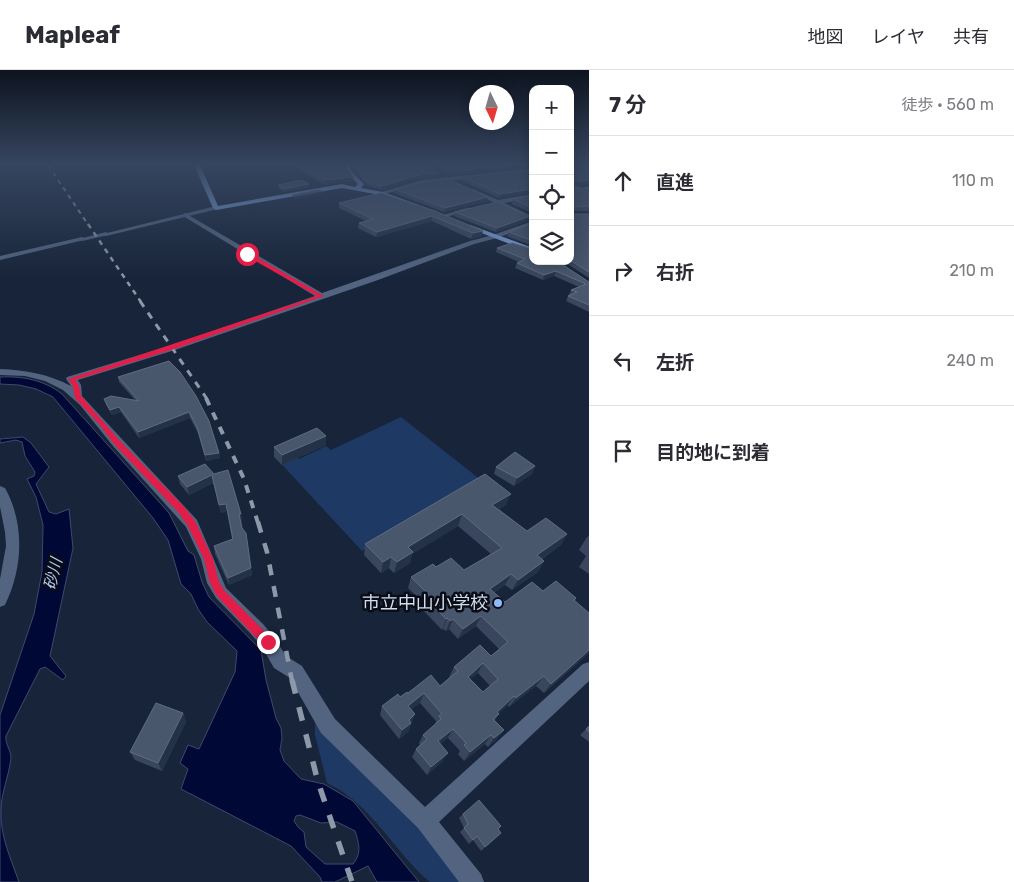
<!DOCTYPE html>
<html lang="ja">
<meta charset="utf-8">
<style>
body{margin:0;font-family:Rubik,"Noto Sans JP",sans-serif;background:#f7f7f7;color:#2b2b33}
.controls{position:absolute;right:15px;top:15px;display:grid;overflow:hidden;border-radius:10px;box-shadow:0 2px 12px #0003}
.controls button{width:45px;height:45px;display:grid;place-items:center;padding:0;border:0;border-bottom:1px solid #e1e1e2;background:#fff;color:#2b2b33;font:25px sans-serif}
.compass{position:absolute;left:469px;top:15px;width:45px;height:45px;border-radius:50%;background:#fff;box-shadow:0 2px 12px #0003;rotate:175deg}
.stop{position:absolute;width:15px;height:15px;margin:-11px;border:4px solid #e11d48;border-radius:50%;background:#fff}
.stop.end{background:#e11d48;border-color:#fff;box-shadow:0 1px 5px #0008}
.list{margin:0;padding:0;list-style:none}
h2{display:flex;justify-content:space-between;align-items:center;height:65px;margin:0;padding:0 20px;font-size:21px}
h2 small{font-size:16px;font-weight:400;color:#7c7c81}
.list li{display:grid;grid-template-columns:32px 1fr auto;gap:15px;align-items:center;box-sizing:border-box;height:90px;padding:0 20px;border-top:1px solid #e1e1e2}
.list b{display:block;font-size:19px;white-space:nowrap}
.list em{font-size:16px;font-style:normal;color:#7c7c81}
.icon{flex:none;width:28px;height:28px;fill:none;stroke:currentColor;stroke-width:2;stroke-linecap:round;stroke-linejoin:round}
.map{position:relative;flex:none;width:589px;height:812px;overflow:hidden}
header{display:flex;align-items:center;gap:30px;box-sizing:border-box;height:70px;padding:0 25px;background:#fff;border-bottom:1px solid #e1e1e2}
header strong{font-size:24px}
nav{display:flex;gap:28px;margin-inline-start:auto;font-size:18px}
main{display:flex}
aside{flex:1;background:#fff}
.map>svg:first-child{display:block}
.green{fill:#1f3965}
.water{fill:#000936;stroke:#40496d;fill-rule:evenodd}
.lines{fill:none;stroke-linecap:round;stroke-linejoin:round}
.minor{fill:#526480;fill-rule:evenodd}
.tertiary{fill:#526480;fill-rule:evenodd}
.primary{fill:#7ea3de;fill-rule:evenodd}
.rail-far5{stroke:#8d98a9;stroke-width:2;stroke-dasharray:4.5 4.5;stroke-linecap:butt}
.rail-far4{stroke:#8d98a9;stroke-width:2.5;stroke-dasharray:5 5;stroke-linecap:butt}
.rail-far3{stroke:#8d98a9;stroke-width:3;stroke-dasharray:7 7;stroke-linecap:butt}
.rail-far2{stroke:#8d98a9;stroke-width:4;stroke-dasharray:8 8;stroke-linecap:butt}
.rail-far1{stroke:#8d98a9;stroke-width:4.5;stroke-dasharray:11 11;stroke-linecap:butt}
.rail{stroke:#8d98a9;stroke-width:5.5;stroke-dasharray:14 14;stroke-linecap:butt}
.wall{fill:#39465d;fill-rule:evenodd}
.shaded-wall{fill:#243248}
.building{fill:#49576c;stroke:#5f6c80;fill-rule:evenodd}
.route{fill:#e11d48}
.poi-dot{fill:#8fb8fd;stroke:#080d17;stroke-width:2}
.labels{text-anchor:middle;dominant-baseline:central;stroke-width:5;stroke-linejoin:round;paint-order:stroke}
.water-label{font-size:16px;font-style:italic;fill:#b3c9ee;stroke:#080d17}
.near-poi-label{font-size:18px;fill:#d4ddec;stroke:#080d17;text-anchor:end}
</style>
<header>
<strong>Mapleaf</strong>
<nav><a>地図</a><a>レイヤ</a><a>共有</a></nav>
</header>
<main>
<div class="map">
<svg width="589" height="812" viewBox="0 0 589 812">
<rect width="100%" height="100%" fill="#172439"/>
<path class="green" d="M401,347L481,410L362,481L275,387L290,380L299,389L326,376L331,380Z
M315,642L395,726L465,812H430C394,782 371,733 327,713L315,665Z"/>
<path class="water" d="M0,307C23,306 44,310 62,324L169,443L188,481L194,485L202,512L209,527L261,580L266,610L276,648L281,658L282,668L280,680L284,691L301,709L324,714L353,731L419,812H377L368,796L335,812H322L320,807L291,776L181,719L188,699L180,693L188,675L199,679L235,602L237,581L207,552L198,539L191,524L181,514L168,470L153,448L53,327L36,319L19,315L0,314ZM300,745L321,753L337,752L355,761C359,773 362,783 353,794H325L306,777L304,762L298,757L294,751L296,746Z
M23,367L31,373L49,397L36,414L49,442L56,444L69,439L73,478L50,586L66,606L63,610L45,597L40,599L6,666C5,674 11,680 11,688C9,706 1,723 1,741C0,766 11,789 19,812H0V645L34,544L42,502L43,455L36,427L27,409L34,406L35,402L25,386L22,372L16,370L0,373V369Z"/>
<g class="lines">
<path class="minor" d="M533,98V102L422,114L381,125L378,123L422,110Z
M570,112L582,118L583,119L580,121L570,116Z
M473,119L498,130L533,124V128L504,133L523,142L524,143L521,145L471,122Z
M467,138L472,139L443,148L440,146Z
M185,143L322,223L470,171L493,165L533,151V155L497,168L474,174L378,210L175,280L78,310L81,315L82,326L197,450L226,518L263,554L274,567L286,586L302,596L335,649L425,737L583,594L589,592V611L439,752L481,804L484,812H459L418,758L321,663L290,608L274,598L262,577L251,564L216,528L207,513L201,489L186,457L113,376L80,335L63,320L45,311L25,306L0,305V299C26,300 48,304 71,316L66,309L67,307L169,276L315,226L183,146V144Z
M106,162L109,164L108,165L82,171L79,169Z
M0,416L5,418C25,454 23,498 5,535L0,537V509L6,476L5,462L0,437Z"/>
<path class="tertiary" d="M216,136L218,139L106,166L103,164Z
M82,167L84,168V170L0,190V186Z"/>
<path class="primary" d="M194,95H200L218,136L342,114L355,117L358,114L347,103L343,95H349L351,101L364,114L361,118L383,122L427,138L424,140L380,125L342,118L216,140L213,138Z
M466,155H470L533,178V183L466,157Z"/>
<path class="rail-far5" d="M48,95L89,156"/>
<path class="rail-far4" d="M88,154L141,232"/>
<path class="rail-far3" d="M140,231L207,329"/>
<path class="rail-far2" d="M206,328L244,409L258,453"/>
<path class="rail-far1" d="M258,452L267,482L292,611"/>
<path class="rail" d="M292,610L318,712L352,812"/>
</g>
<path class="wall" d="M296,95H344L353,107V111L324,114L300,101V97H301Z
M350,95H425L439,103V107L421,108L382,120L366,115Z
M432,95H533L452,105Z
M533,100L499,128L462,111L463,107Z
M278,115L309,117L284,122L278,117Z
M589,117V141H570L572,120Z
M395,119L487,131L444,142L394,123Z
M381,123L483,161L481,166L471,169L432,151L376,167L358,158L359,153L366,151L339,138V133Z
M533,126V143L512,134L513,129Z
M455,142L530,146L529,150L496,162L454,146Z
M570,143L572,144H589V208L563,191H570Z
M533,153V176L507,166L509,162Z
M497,178L589,212V242L566,231L568,226L570,225H569L571,220L579,217L554,206L543,210L515,198L517,193L519,192L496,182Z
M169,291L219,383L220,388L206,391L198,363L190,348L139,368L121,342L112,345L106,335L104,329L135,330L119,312L118,307Z
M326,366V375L282,395L274,387V377Z
M205,394L241,444L242,451L240,452L251,498L252,505L229,515L215,484L214,476L232,469L227,441L221,443L213,413L189,425L180,414L178,406Z
M535,396L532,404L514,416L494,404L496,397Z
M485,404L506,435L499,439L527,461L567,464L561,475L542,489L544,491L538,502L512,520L505,515L494,523L505,532L543,521L576,528L575,531L589,583L544,623L536,616L509,637L508,635L499,643L495,650L497,669L488,677L485,674L464,691L458,684L460,681L448,668L440,674L443,691L427,705L412,687L416,679L420,675L419,673L423,665L435,655L436,651L420,633L411,639L415,644L408,662L399,669L380,645L382,636L408,623L440,616L450,607H449L454,597L491,586L499,579L476,556L458,569L449,559L446,561L443,559L442,560L421,538L422,532L408,518L411,507L436,497L464,500L491,484L458,456L412,484L410,493L394,503L389,498L381,503L364,485L365,474ZM478,603L490,616L483,622L470,609Z
M589,466V504L579,497L586,486L579,480L587,467Z
M183,643L186,652L162,701L135,690L130,682Z
M589,656V672L580,665Z
M463,744L501,763L481,781L473,770L469,774L460,762L464,758L459,748Z"/>
<path class="shaded-wall" d="M513,95H533V97L452,105L453,101Z
M439,103V107L421,108L382,120V116L422,104Z
M353,107V111L324,114V110Z
M589,110V114L570,116L571,112Z
M309,114V117L284,122V119Z
M533,119V123L499,128L500,124Z
M322,121V124L294,129V126Z
M488,127L487,131L444,142L445,138Z
M432,146V151L376,167L377,162Z
M530,146L529,150L496,162L497,158Z
M483,161L481,166L471,169L473,163Z
M556,201L554,206L543,210L544,205Z
M119,337L121,342L112,345L110,340Z
M189,342L190,348L139,368L138,362Z
M326,366V375L282,395V385Z
M219,383L220,388L206,391L205,385Z
M535,396L532,404L514,416L517,408Z
M212,405L213,413L189,425L187,417Z
M511,424L506,435L488,446L492,435Z
M226,434L227,441L221,443L219,435Z
M239,444H241L242,451L240,452Z
M462,444L458,456L412,484L410,493L394,503L397,492L408,477Z
M567,464L561,475L531,496L537,485Z
M391,487L389,498L381,503L383,492Z
M544,491L538,502L512,520L518,510Z
M251,498L252,505L229,515L228,508Z
M511,504L505,515L485,529L490,519Z
M481,546L476,556L458,569L463,559Z
M447,548L443,559L442,560L446,549Z
M453,549L449,559L446,561L450,551Z
M589,580V583L544,623L551,614Z
M483,593L478,603L463,616L468,607Z
M544,606L536,616L509,637L516,628Z
M424,623L420,633L404,645L408,636Z
M514,626L508,635L491,651L497,642Z
M183,643L186,652L162,701L158,693Z
M415,644L408,662L399,669L402,660L409,650Z
M453,659L448,668L433,679L438,671Z
M504,660L497,669L488,677L494,668Z
M491,665L485,674L464,691L470,682Z
M448,683L443,691L427,705L431,697Z"/>
<path class="building" d="M305,95H344L353,107L324,110L300,97L308,96Z
M354,95H425L439,103L422,104L382,116L366,111Z
M441,95H513L453,101Z
M570,95H589V110L571,112L570,115Z
M533,100V119L500,124L463,107Z
M448,109L488,127L445,138L395,119L423,112Z
M302,110L309,114L284,119L278,115Z
M589,117V136L571,137L570,141V118L572,120Z
M319,120L322,121L294,126L292,125Z
M381,123L435,141L483,161L473,163L432,146L377,162L359,153L373,149L339,133Z
M533,126V138L513,129Z
M498,132L530,146L497,158L455,142Z
M570,143L572,144H589V202L570,190Z
M533,153V171L509,162Z
M512,173L533,179V191H557L589,212V235L568,226L577,222L571,220L586,214L556,201L544,205L517,193L525,189L497,178Z
M169,291L180,302L196,326L209,351L219,383L205,385L197,357L189,342L138,362L119,337L110,340L104,329L111,326L139,331L118,307Z
M317,358L326,366L282,385L274,377Z
M515,382L535,396L517,408L496,397Z
M205,394L214,404L228,400L241,444H239L242,458L246,463L251,498L228,508L214,476L233,469L226,434L219,435L212,405L187,417L178,406Z
M485,404L511,424L492,435L527,461L546,448L567,464L537,485L544,491L518,510L511,504L490,519L505,532L532,512L543,521L556,511L576,528L574,530L589,543V580L551,614L544,606L516,628L514,626L497,642L499,644L493,649L504,660L494,668L491,665L470,682L464,675L466,673L453,659L438,671L448,683L431,697L416,679L427,669L423,665L441,649L439,646L442,644L424,623L408,636L415,644L409,650L411,653L402,660L382,636L398,624L400,627L407,622L408,623L431,605L440,616L458,601L454,597L480,575L491,586L508,572L481,546L463,559L453,549L450,551L447,548L446,549L424,527L428,524L411,507L433,494L436,497L451,488L464,500L502,478L462,444L408,477L413,482L397,492L391,487L383,492L365,474ZM483,593L498,609L483,622L468,607Z
M156,633L183,643L158,693L130,682Z
M589,656V662L586,659Z
M479,730L501,756L498,759L501,763L485,777L477,766L473,770L464,758L468,754L463,744Z"/>
<linearGradient id="sky" x2="0" y2="1"><stop stop-color="#0d141f"/><stop offset="0.45" stop-color="#36455f"/><stop offset="1" stop-color="#36455f" stop-opacity="0"/></linearGradient>
<rect width="589" height="209" fill="url(#sky)"/>
<path class="route" d="M245,183H249L324,226L174,279L75,310L79,316L81,326L120,371L184,437L195,451L213,489L219,512L224,520L272,569L273,572L272,576L268,577L264,576L217,526L210,513L204,489L188,456L178,442L115,375L99,354L75,328L73,316L68,309L317,226L245,185Z"/>
<circle class="poi-dot" cx="498" cy="533" r="5"/>
<g class="labels">
<g class="water-label">
<text transform="translate(53 504) rotate(-76)">砂川</text>
</g>
<g class="near-poi-label">
<text x="488" y="533">市立中山小学校</text>
</g>
</g>
</svg>
<div class="controls">
<button>+</button>
<button>−</button>
<button><svg class="icon" aria-label="locate" viewBox="0 0 24 24"><circle cx="12" cy="12" r="6"/><path d="M12 2v4M12 18v4M2 12h4M18 12h4"/></svg></button>
<button><svg class="icon" aria-label="layers" viewBox="0 0 24 24"><path d="M12 4l9 5-9 5-9-5zM3 14l9 5 9-5"/></svg></button>
</div>
<svg class="compass" viewBox="-18 -18 36 36"><path d="M0-13l5 13h-10z" fill="#e53935"/><path d="M0 13l5-13h-10z" fill="#7c7c81"/></svg>
<div class="stop" style="left:247px;top:184px"></div>
<div class="stop end" style="left:268px;top:572px"></div>
</div>
<aside>
<h2>7 分<small>徒歩 · 560 m</small></h2>
<ul class="list">
<li><svg class="icon" aria-label="ahead" viewBox="0 0 24 24"><path d="M12 20V5M6 11l6-6 6 6"/></svg><div><b>直進</b></div><em>110 m</em></li>
<li><svg class="icon" aria-label="right" viewBox="0 0 24 24"><path d="M7 20v-9h11M14 6l5 5-5 5"/></svg><div><b>右折</b></div><em>210 m</em></li>
<li><svg class="icon" aria-label="left" viewBox="0 0 24 24"><path d="M17 20v-9H6M10 6l-5 5 5 5"/></svg><div><b>左折</b></div><em>240 m</em></li>
<li><svg class="icon" aria-label="arrive" viewBox="0 0 24 24"><path d="M6 21V4h12l-3 4 3 4H6"/></svg><div><b>目的地に到着</b></div></li>
</ul>
</aside>
</main>
